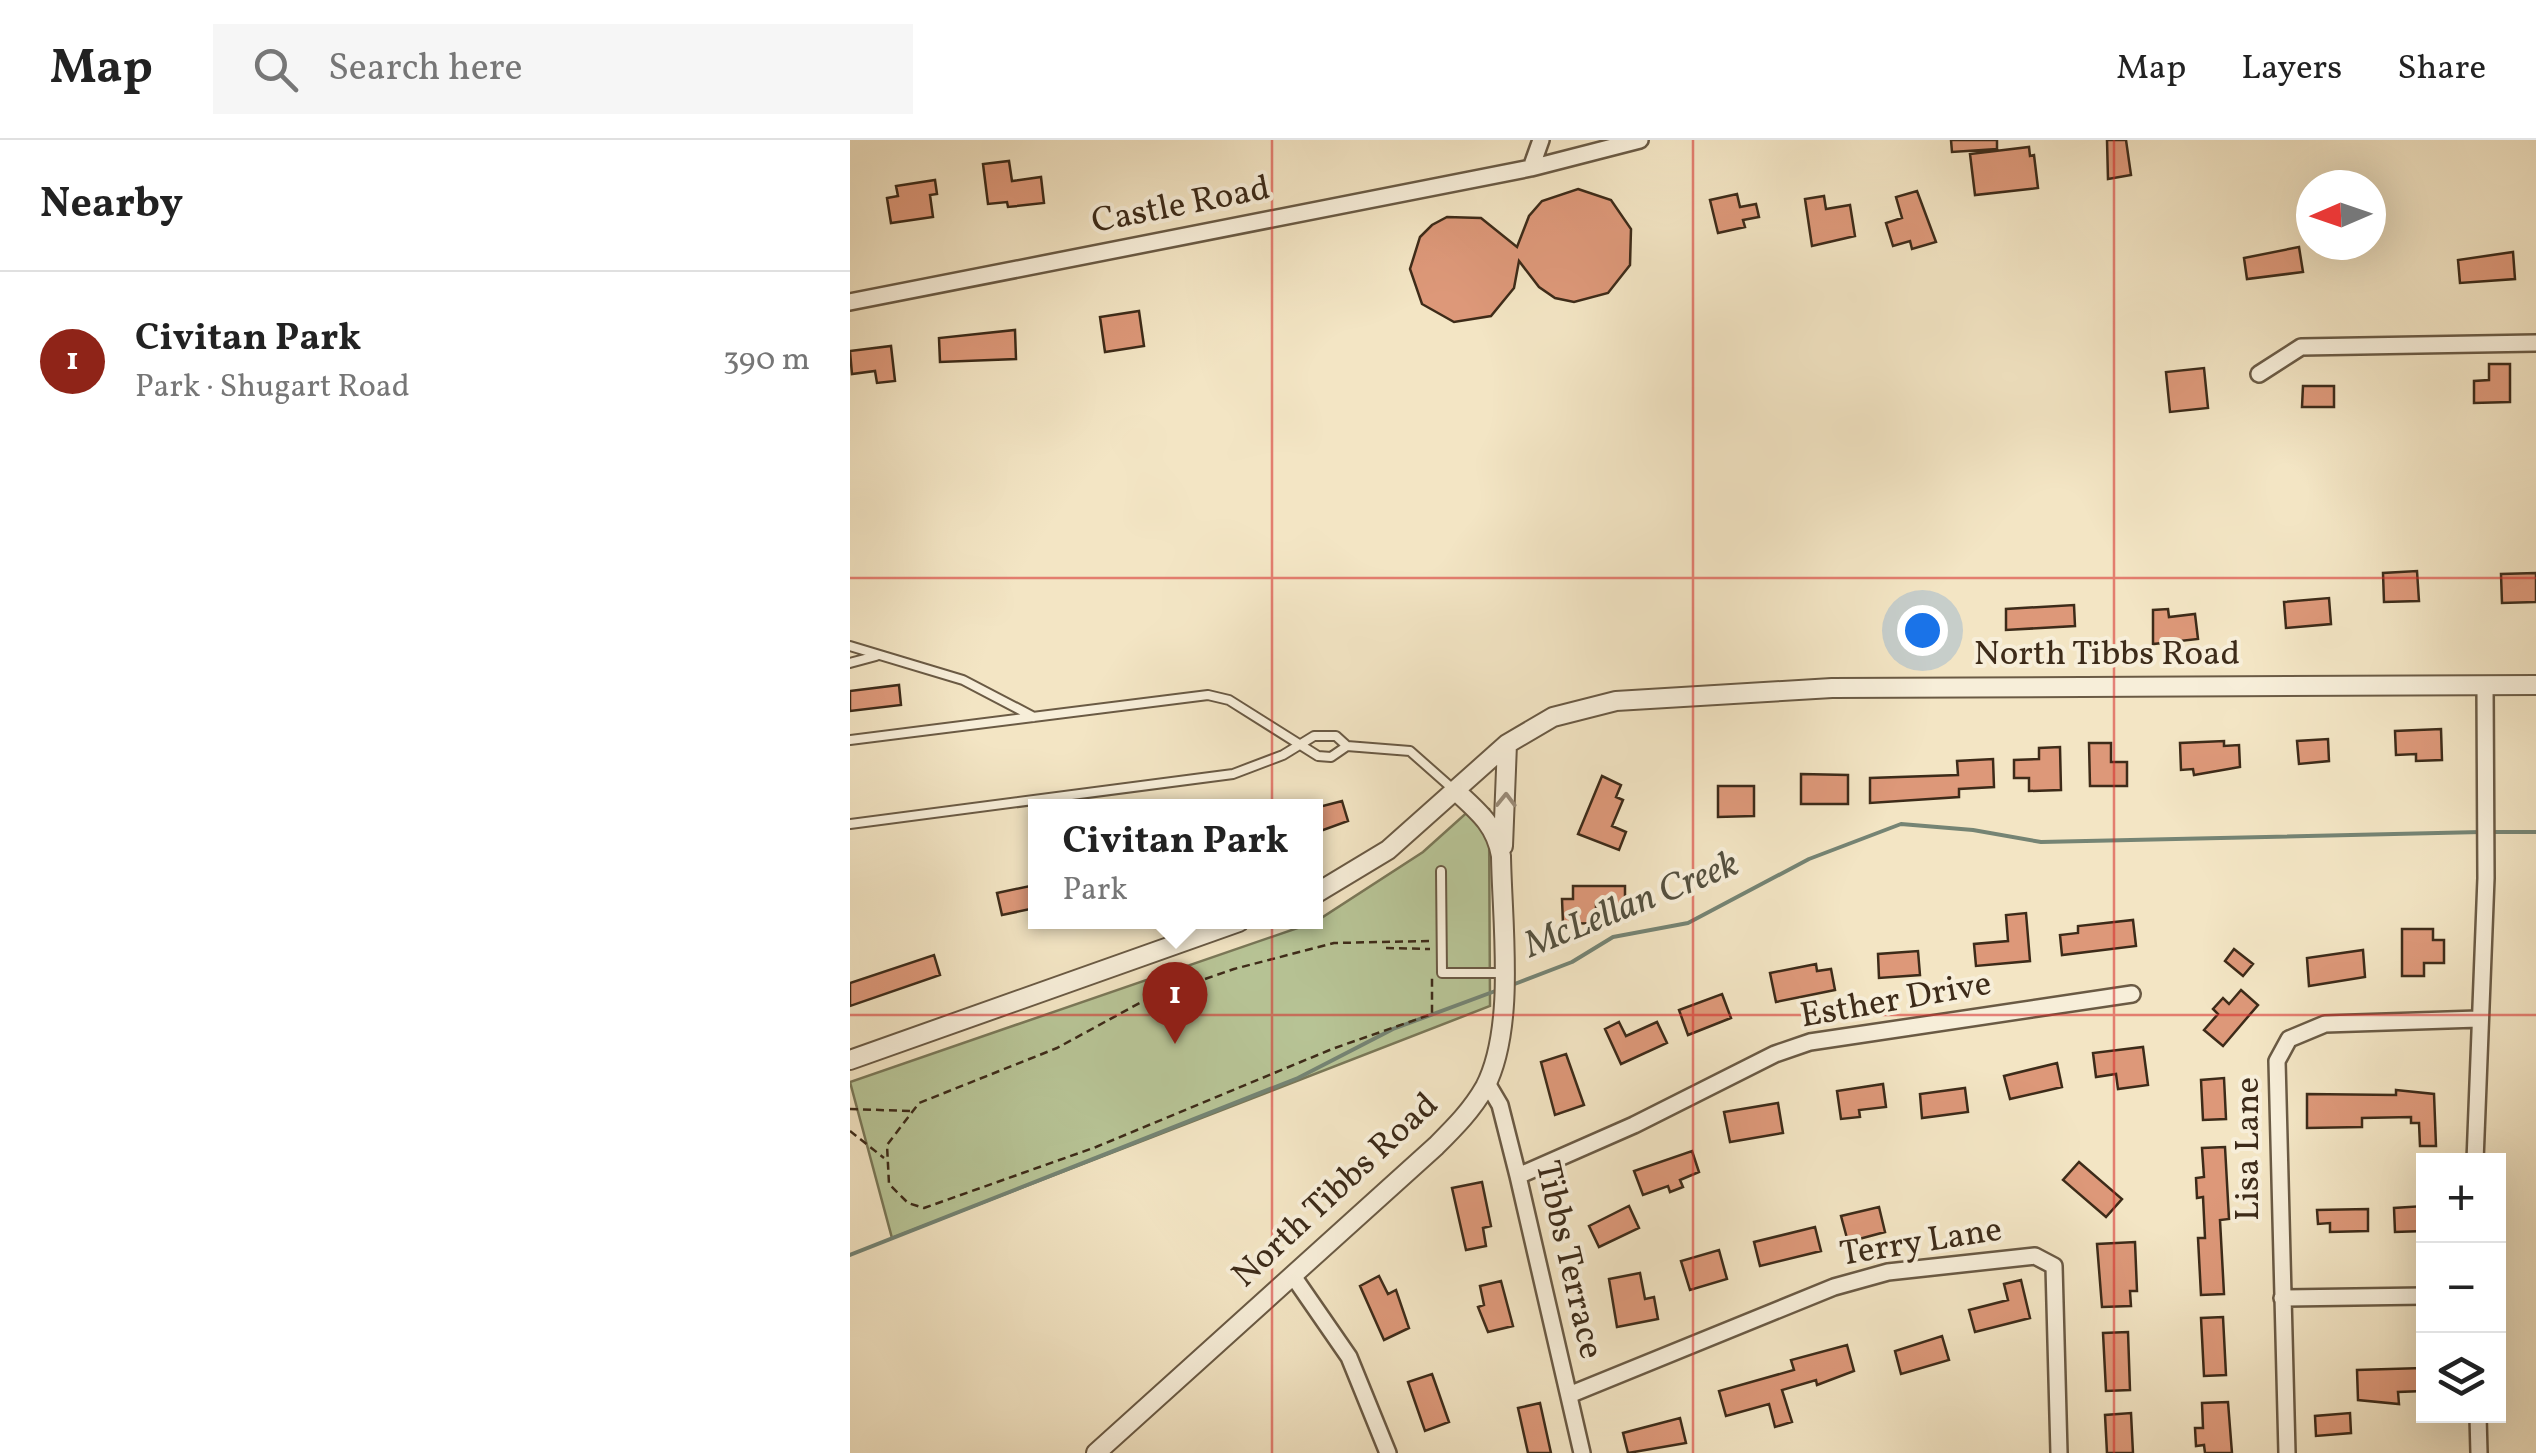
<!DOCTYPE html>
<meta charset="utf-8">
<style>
body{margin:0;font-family:Vollkorn,serif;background:#f6f6f6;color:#222}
.controls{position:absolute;right:30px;bottom:30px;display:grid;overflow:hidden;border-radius:0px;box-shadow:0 10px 40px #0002}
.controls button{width:90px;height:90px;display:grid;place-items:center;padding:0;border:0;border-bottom:2px solid #e0e0e0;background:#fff;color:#222;font:50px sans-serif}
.compass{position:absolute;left:1446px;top:30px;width:90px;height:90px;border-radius:50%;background:#fff;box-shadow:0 10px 40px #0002;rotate:268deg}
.you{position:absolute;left:1072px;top:490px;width:35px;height:35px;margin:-25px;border:8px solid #fff;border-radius:50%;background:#1a73e8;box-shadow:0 0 0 15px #1a73e833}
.badge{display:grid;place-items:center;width:65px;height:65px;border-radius:50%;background:#8f2418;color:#fff;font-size:32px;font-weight:700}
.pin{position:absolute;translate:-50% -82px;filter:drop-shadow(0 2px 5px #0008)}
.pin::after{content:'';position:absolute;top:52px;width:35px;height:30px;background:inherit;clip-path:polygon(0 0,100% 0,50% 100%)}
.popup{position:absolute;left:178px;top:659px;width:295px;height:130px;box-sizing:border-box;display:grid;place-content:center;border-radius:0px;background:#fff;filter:drop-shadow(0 2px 8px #0005);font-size:32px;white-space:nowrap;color:#767676}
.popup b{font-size:38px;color:#222}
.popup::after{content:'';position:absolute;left:50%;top:100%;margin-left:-20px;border:20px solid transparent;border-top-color:#fff}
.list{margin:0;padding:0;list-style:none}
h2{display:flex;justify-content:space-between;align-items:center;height:130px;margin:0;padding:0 40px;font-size:42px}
h2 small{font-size:32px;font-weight:400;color:#767676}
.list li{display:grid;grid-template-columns:65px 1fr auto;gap:30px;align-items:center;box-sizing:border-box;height:180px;padding:0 40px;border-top:2px solid #e0e0e0}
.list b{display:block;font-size:38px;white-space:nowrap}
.list p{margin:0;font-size:32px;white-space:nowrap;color:#767676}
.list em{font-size:32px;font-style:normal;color:#767676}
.icon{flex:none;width:55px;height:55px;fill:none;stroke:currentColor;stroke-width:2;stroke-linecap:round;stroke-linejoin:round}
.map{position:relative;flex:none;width:1686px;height:1313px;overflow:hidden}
header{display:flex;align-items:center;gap:60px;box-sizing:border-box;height:140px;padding:0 50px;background:#fff;border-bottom:2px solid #e0e0e0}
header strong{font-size:48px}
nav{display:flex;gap:55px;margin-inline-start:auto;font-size:35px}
.search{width:700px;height:90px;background:#f6f6f6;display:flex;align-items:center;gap:25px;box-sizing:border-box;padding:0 35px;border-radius:0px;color:#767676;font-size:38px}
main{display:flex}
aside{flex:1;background:#fff}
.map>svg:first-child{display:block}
.green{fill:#b8c597;stroke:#7a7858;stroke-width:2.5}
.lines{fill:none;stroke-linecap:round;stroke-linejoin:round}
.stream{stroke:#758474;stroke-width:4}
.building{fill:#dd9879;stroke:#3d2b19;stroke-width:2.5}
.service-casing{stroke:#6a5a44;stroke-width:12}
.minor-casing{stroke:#6a5a44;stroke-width:20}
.tertiary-casing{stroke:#6a5a44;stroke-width:22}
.path{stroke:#3d2b19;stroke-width:2.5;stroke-dasharray:8 5;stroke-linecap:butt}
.service{stroke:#f7eed9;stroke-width:8}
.minor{stroke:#f7eed9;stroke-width:15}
.tertiary{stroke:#f7eed9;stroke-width:18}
.oneway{stroke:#9a8c79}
.grid{fill:none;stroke:#d62828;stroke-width:2.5;stroke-opacity:0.55}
.labels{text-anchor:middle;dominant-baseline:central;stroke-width:8;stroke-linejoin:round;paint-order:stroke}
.street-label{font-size:35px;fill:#3d2b19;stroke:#f7eed9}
.water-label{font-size:38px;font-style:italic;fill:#54503f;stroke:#f7eed9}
</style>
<header>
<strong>Map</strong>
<div class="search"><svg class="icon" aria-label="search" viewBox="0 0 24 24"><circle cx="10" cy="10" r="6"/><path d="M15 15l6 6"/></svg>Search here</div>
<nav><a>Map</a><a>Layers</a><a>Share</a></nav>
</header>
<main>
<aside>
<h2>Nearby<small></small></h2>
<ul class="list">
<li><span class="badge">1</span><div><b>Civitan Park</b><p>Park · Shugart Road</p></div><em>390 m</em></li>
</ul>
</aside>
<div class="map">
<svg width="1686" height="1313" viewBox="0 0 1686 1313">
<rect width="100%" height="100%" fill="#f3e5c4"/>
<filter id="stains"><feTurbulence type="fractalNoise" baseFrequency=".002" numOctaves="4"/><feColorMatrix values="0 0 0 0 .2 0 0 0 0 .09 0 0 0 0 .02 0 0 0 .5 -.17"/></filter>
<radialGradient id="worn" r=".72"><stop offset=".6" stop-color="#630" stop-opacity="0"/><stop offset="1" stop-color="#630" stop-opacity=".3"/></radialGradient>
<path class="green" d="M623,667L639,669L640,866L42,1098L0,942L465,782L573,712Z"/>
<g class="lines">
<path class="stream" d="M1641,692H1686
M662,845L722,822L763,797L838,783L959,719L1051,684L1123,690L1191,702L1631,692
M0,1115L448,938L543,889L648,850"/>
</g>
<path class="building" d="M1101,0H1147V9L1102,12Z
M1257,0H1276L1281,35L1258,39Z
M1179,7L1180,16L1184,15L1188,48L1125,55L1120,14Z
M159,21L162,41L191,37L194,63L158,67L157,62L138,64L133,24Z
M85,40L87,54L80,55L83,77L41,83L37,58L48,56L46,46Z
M728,49L761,60L781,89L780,125L758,153L724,162L705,158L689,147L669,121L664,148L641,176L604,182L572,164L560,129L570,97L582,85L597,77L631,78L667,107L679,76L692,61Z
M1067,51L1086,102L1062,109L1060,101L1043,106L1036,83L1052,78L1046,57Z
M887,54L890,67L906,64L909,77L893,80L895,87L868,93L860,60Z
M974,56L976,69L1000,65L1005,96L962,106L955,59Z
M1449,107L1453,132L1397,139L1394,118Z
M1663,112L1665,139L1610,143L1608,120Z
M289,171L294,206L255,212L250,177Z
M165,190L166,219L90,222L89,198Z
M41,206L45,241L27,243L25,231L2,234L0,211Z
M1639,224H1660V262L1624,263V241L1639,240Z
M1354,228L1358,268L1320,272L1316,232Z
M1453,246H1484V267H1452Z
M1567,431L1569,461L1534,462L1533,433Z
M1686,433V462L1652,463L1651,434Z
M1479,458L1481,484L1436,488L1434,462Z
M1224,465L1225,486L1156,490V469Z
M1318,469L1319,477L1345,474L1348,499L1303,504V470Z
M49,545L51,565L0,571V551Z
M1591,589L1592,620L1566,621V614L1546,615L1545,591Z
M1478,599L1479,621L1449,624L1447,601Z
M1374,601V606L1389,605L1390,627L1344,635L1343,629L1331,630L1330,603Z
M1239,603H1261V622H1277V646H1240Z
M1210,607L1211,650L1179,651V638H1164V620L1189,619V608Z
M1143,619L1144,647L1109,649V657L1020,663V638L1108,635L1107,621Z
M951,634L998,635V664H951Z
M752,636L771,645L766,657L773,660L762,686L776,692L769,710L728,694Z
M868,646H904V676L868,677Z
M492,661L498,681L465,693V668Z
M185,745V768L152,775L147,753Z
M723,746H775V763L746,764V783L713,784L712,759H723Z
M1176,773L1180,821L1126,826L1124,804L1158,801L1156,775Z
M1283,780L1286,806L1212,815L1210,795L1228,793V786Z
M1552,789H1583V800H1594V823H1574V836H1552Z
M1384,809L1403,824L1393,836L1375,821Z
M1513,810L1515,837L1459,846L1457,818Z
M1068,811L1070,835L1029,838L1028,814Z
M84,815L90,835L0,866V843Z
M966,824L967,831L981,829L985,850L926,862L920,833Z
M1391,850L1408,865L1373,906L1354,890L1368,874L1363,869L1373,858L1379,864Z
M872,854L881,878L838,895L829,870Z
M769,882L776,896L807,882L817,903L771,924L755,889Z
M1293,907L1298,945L1268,949L1266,934L1246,937L1243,913Z
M716,914L734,965L705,975L691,922Z
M1207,923L1212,947L1160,959L1154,936Z
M1374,938L1376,979L1353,980L1351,940Z
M1033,944L1036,967L1009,970L1010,977L991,979L987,951Z
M1115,948L1118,972L1072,978L1070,954Z
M1546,950L1584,954L1586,1006H1570L1569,983H1561V977L1512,978V987L1457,988V954L1546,955Z
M928,963L933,993L880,1002L874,972Z
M1375,1007L1379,1079L1370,1080L1374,1154L1351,1155L1348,1098H1355L1353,1057L1347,1058L1346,1038L1354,1037L1352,1008Z
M842,1011L849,1032L830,1040L833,1047L820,1052L818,1046L793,1055L784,1031Z
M1229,1022L1272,1059L1256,1077L1213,1040Z
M632,1042L641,1086L633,1088L636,1106L616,1110L602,1048Z
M779,1066L789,1088L749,1107L739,1086Z
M1574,1066V1091L1545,1092L1544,1068Z
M1029,1067L1035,1092L998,1102L991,1076Z
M1518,1069V1091L1480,1092V1083L1468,1084L1467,1070Z
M965,1087L971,1111L910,1126L904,1102Z
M1285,1102L1287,1151H1280L1281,1166L1252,1167L1247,1104Z
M869,1110L877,1139L840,1150L831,1121Z
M790,1133L795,1159L804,1157L808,1179L767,1187L759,1139Z
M529,1136L538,1154L546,1150L559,1188L534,1200L510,1146Z
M1171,1140L1180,1178L1125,1192L1119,1170L1158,1160L1154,1144Z
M651,1141L663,1186L638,1192L628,1167L634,1165L630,1146Z
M1373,1177L1376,1235L1354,1236L1351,1178Z
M1278,1192L1280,1250L1256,1251L1253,1193Z
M1092,1196L1099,1220L1051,1234L1045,1211Z
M997,1205L1004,1231L967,1245L966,1240L932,1250L942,1282L925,1287L919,1264L876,1276L869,1251L944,1230L941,1220Z
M1572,1228L1573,1251L1548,1252L1549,1264L1508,1260L1507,1230Z
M582,1234L599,1282L575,1291L558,1242Z
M1378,1262L1382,1313H1355L1354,1305L1346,1306L1345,1288H1353L1352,1263Z
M690,1263L701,1313H678L668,1268Z
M1281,1273L1283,1313H1257L1255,1275Z
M1500,1273L1501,1293L1466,1296L1465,1276Z
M830,1278L836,1303L778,1313L773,1293Z"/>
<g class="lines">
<defs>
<path id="service" d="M0,506L113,540L184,577
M0,523L26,516
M0,600L358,555L379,560L468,616L481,617L497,606
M0,684L383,634L433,615L464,596H486L497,606L560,611L603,649
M591,731L592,833H652"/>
<path id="minor" d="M681,28L691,0
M0,162L681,28L790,0
M1409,234L1451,207L1686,203
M637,943L650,965L668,1036L732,1313
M1625,1021L1636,738L1635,546
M668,1036L784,985L925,914L960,902L1282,854
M443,1136L499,1217L538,1313
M1432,1158L1574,1156
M719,1255L984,1147L1038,1132L1185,1116L1204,1126L1209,1313
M1628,1276L1629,1313
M1437,1313L1427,921L1439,899L1475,884L1628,879"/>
<path id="tertiary" d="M653,706L657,604
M465,754L538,710L657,604L703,577L766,561L982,548L1686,545
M0,920L389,782
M246,1313L586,1006C605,987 622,970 635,947C666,887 652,783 651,716C646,686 629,672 607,652"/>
</defs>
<use href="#service" class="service-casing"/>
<use href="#minor" class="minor-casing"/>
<use href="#tertiary" class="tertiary-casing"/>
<path class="path" d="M579,801L484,803L384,829L297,859L207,908L69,963L37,1005L39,1044L58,1063L74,1068L246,1007L482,909L582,874V837
M536,808L580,809
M0,969L60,971
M0,991L34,1018"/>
<use href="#service" class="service"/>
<use href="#minor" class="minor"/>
<use href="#tertiary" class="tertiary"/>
</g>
<defs><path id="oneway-chevron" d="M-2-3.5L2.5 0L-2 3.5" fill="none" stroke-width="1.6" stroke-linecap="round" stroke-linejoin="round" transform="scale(2.5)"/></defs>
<use class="oneway" href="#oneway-chevron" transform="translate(656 660) rotate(-89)"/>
<path class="grid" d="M422,0V1313M843,0V1313M1264,0V1313M0,438H1686M0,875H1686"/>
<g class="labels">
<g class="street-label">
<text transform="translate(331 66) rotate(-11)">Castle Road</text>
<text x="1257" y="515">North Tibbs Road</text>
<text transform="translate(1046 861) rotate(-10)">Esther Drive</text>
<text transform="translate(1399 1009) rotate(-90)">Lisa Lane</text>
<text transform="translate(486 1051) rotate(-43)">North Tibbs Road</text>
<text transform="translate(1071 1103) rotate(-9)">Terry Lane</text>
<text transform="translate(718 1120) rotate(77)">Tibbs Terrace</text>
</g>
<g class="water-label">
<text transform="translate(782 766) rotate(-22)">McLellan Creek</text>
</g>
</g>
<rect width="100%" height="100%" filter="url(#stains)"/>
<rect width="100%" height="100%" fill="url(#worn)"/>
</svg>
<div class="controls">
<button>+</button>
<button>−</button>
<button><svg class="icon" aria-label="layers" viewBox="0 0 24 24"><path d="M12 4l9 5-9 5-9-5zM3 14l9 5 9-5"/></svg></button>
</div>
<svg class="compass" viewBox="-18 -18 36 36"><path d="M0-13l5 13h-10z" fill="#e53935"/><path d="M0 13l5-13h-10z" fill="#767676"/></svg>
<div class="you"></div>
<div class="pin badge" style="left:325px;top:904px">1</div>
<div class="popup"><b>Civitan Park</b>Park</div>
</div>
</main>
